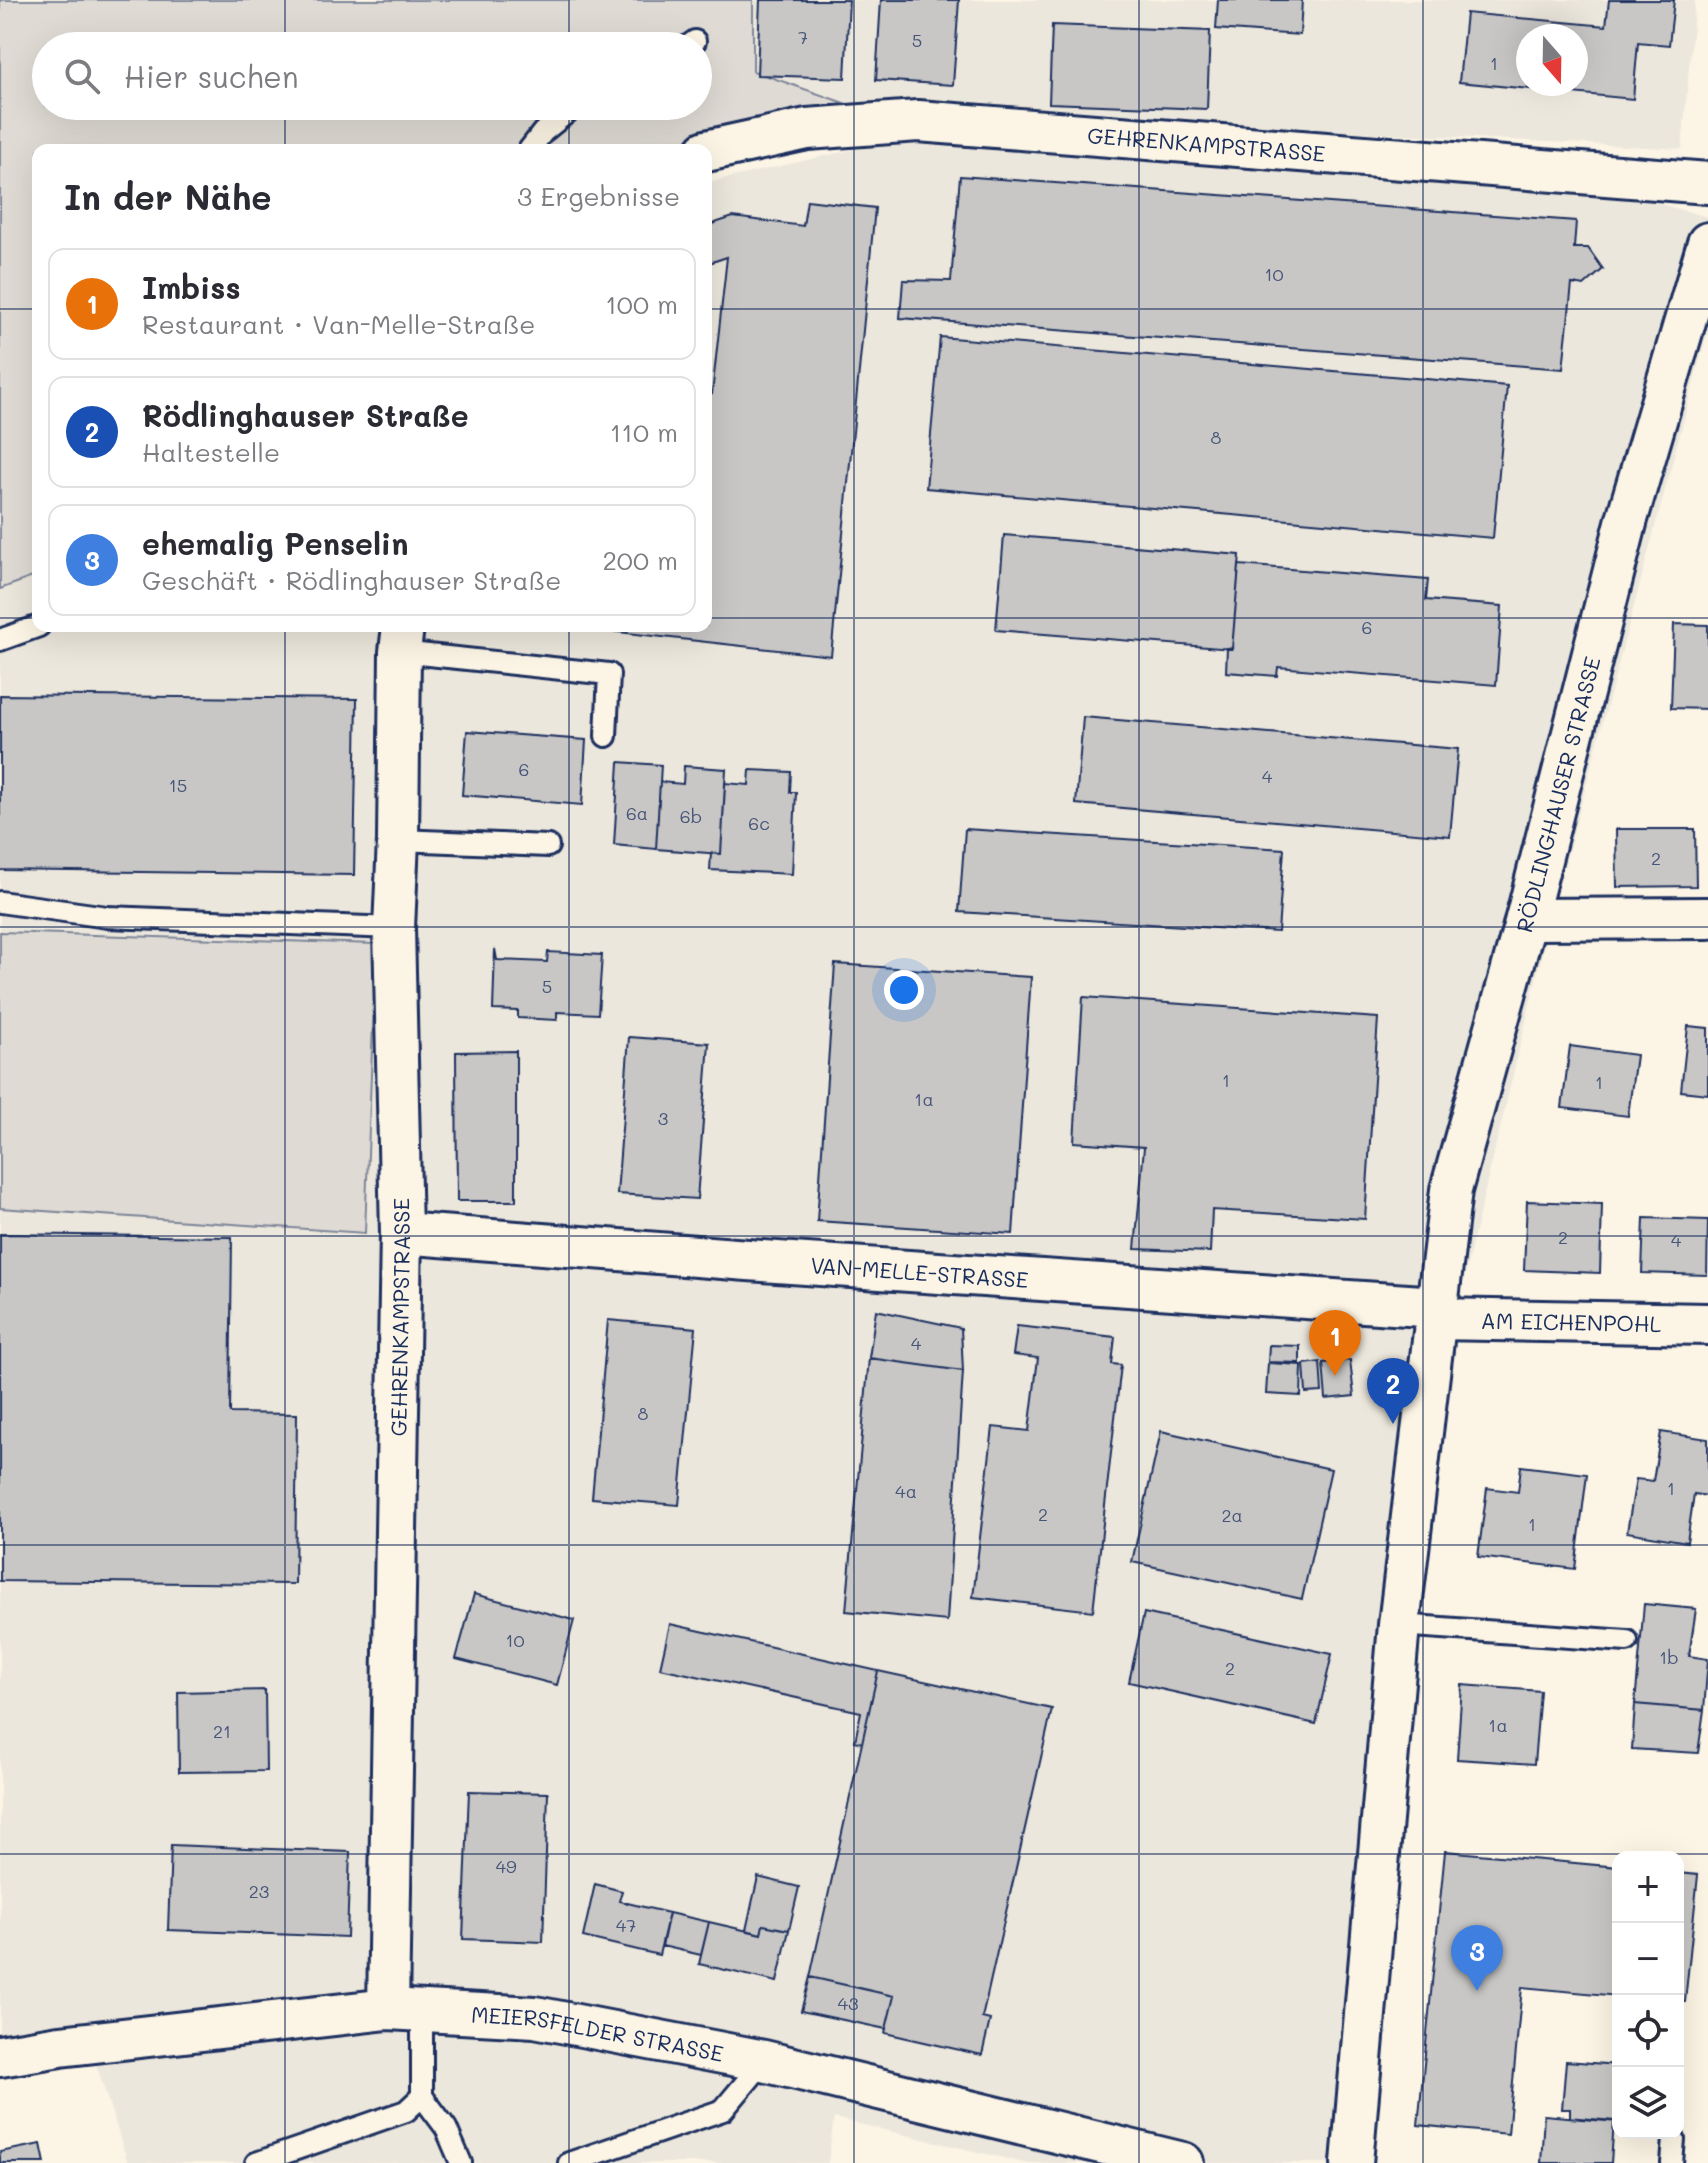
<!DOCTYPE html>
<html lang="de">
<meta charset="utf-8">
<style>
body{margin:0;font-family:Mali,sans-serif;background:#f2f2f3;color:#2b2b33}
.controls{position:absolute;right:24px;bottom:24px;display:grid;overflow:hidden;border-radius:16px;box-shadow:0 8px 32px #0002}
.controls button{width:72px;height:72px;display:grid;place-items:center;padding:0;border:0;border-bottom:2px solid #e1e1e2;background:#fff;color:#2b2b33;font:40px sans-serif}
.compass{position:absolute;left:1516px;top:24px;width:72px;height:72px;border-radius:50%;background:#fff;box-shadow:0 8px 32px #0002;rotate:160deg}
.you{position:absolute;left:904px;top:990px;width:28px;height:28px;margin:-20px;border:6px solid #fff;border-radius:50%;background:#1a73e8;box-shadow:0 0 0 12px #1a73e833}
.badge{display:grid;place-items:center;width:52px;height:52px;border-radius:50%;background:#c8321e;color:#fff;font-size:26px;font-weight:700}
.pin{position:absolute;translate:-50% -66px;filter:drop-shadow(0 2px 4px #0008)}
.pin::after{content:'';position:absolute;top:42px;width:28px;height:24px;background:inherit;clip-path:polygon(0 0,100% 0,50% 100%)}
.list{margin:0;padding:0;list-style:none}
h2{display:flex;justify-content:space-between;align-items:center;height:104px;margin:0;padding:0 32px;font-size:34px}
h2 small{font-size:26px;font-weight:400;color:#7c7c81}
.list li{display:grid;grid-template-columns:52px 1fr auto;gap:24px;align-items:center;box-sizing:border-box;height:112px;margin:0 16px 16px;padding:0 16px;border:2px solid #e1e1e2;border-radius:16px}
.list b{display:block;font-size:30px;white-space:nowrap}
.list p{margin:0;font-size:26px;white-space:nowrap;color:#7c7c81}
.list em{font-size:26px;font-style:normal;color:#7c7c81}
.icon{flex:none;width:44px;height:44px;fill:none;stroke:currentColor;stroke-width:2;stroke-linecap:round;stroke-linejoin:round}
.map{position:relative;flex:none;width:1708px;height:2163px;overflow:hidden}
.search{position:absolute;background:#fff;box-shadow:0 8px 32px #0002;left:32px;top:32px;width:680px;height:88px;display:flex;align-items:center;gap:20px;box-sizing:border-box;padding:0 28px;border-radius:44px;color:#7c7c81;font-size:30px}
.panel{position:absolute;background:#fff;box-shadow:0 8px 32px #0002;left:32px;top:144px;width:680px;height:488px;border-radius:16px}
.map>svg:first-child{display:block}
.built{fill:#ece7dc;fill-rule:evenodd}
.green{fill:#dfdbd4;stroke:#7d8599;stroke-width:2;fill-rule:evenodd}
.building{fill:#c8c7c6;stroke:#1b2f5e;stroke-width:2;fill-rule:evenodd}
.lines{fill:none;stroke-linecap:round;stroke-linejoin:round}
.service-casing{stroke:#1b2f5e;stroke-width:26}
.minor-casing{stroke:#1b2f5e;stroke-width:46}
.service{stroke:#fcf5e5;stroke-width:20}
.minor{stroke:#fcf5e5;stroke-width:40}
.grid{fill:none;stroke:#1b2f5e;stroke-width:2;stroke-opacity:0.55}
.labels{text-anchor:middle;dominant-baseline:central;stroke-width:6;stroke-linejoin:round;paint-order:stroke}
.number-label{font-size:18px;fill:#465578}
.street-label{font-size:22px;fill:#1b2f5e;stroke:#fcf5e5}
</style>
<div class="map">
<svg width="1708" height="2163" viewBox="0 0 1708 2163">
<rect width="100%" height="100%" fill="#fcf5e5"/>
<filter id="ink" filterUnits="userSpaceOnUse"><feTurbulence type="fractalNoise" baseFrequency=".0125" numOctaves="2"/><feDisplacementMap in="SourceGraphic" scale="16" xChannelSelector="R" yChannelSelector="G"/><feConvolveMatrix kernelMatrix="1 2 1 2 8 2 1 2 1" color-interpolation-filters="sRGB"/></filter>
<g filter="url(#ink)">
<path class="built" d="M753,0H1695L1682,149L850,105L753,71ZM1528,36H1576V84H1528Z
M921,134L1653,202L1708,217V329L1554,905L1452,1327L1363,2163H1024L834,2118L828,2163H128L84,2027L0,2037V1208L364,1233L375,944L0,932V589L38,575V626H706V183Z"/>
<path class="green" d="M0,0H753V71L850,105L741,130L684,150H38V575L0,589ZM46,46H698V106H46Z
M0,932L376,944L365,1233L0,1208Z"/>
<path class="building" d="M760,0H849L845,78L757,75Z
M881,0H959L953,85L876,80Z
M1218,0H1302L1300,35L1216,29Z
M1609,0H1674L1669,45L1638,42L1633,99L1459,82L1466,13L1606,26ZM1528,36H1576V84H1528Z
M1052,25L1210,31L1207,109L1049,103Z
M960,176L1576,221L1574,248H1588L1603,269L1584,286L1572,284L1563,369L900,318L903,280L951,281Z
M807,200L875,208L831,656L565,626H706V394H712L727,257L706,264V226L733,217L803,226Z
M940,337L1507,386L1493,538L926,488Z
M1004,535L1240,555L1232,649L996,630Z
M1239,565L1428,580L1426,600L1502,606L1496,685L1278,667L1277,676L1226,672L1227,648L1232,649Z
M1674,624L1708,625V709L1671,708Z
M0,695L357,699L354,875L0,870Z
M1083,717L1458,749L1450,836L1076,804Z
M467,731L586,740L582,805L462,795Z
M619,762L661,765L656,849L614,845Z
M684,766L726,769L721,854L656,849L660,782L683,784Z
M750,770L791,772L790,792H796L792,874L710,870L711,853L721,854L725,783L749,785Z
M965,829L1284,849L1278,932L959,912Z
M1616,829H1695L1696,886L1617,887Z
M495,949L497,960L547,962L548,952L602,955L598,1014L557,1012V1020L518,1018V1011L493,1010Z
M835,964L1031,977L1013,1234L817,1221Z
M1083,997L1378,1018L1365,1219L1212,1210L1210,1252L1135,1249L1144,1147L1074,1142Z
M1688,1026L1708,1028V1094L1681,1091Z
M629,1037L709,1043L697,1199L617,1194Z
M1570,1046L1636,1055L1628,1116L1562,1108Z
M516,1051V1201H457L456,1052Z
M1527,1201L1602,1204L1600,1273L1524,1270Z
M1644,1218L1708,1220L1707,1275L1642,1273Z
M0,1234L232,1237L230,1413L297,1414L295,1584L0,1581Z
M876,1310L961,1328L963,1371L869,1358Z
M608,1320L696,1328L679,1505L592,1498Z
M1017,1326L1115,1337L1112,1364L1121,1365L1093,1611L973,1597L993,1427L1029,1431L1038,1358L1013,1355Z
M1269,1345L1300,1346V1363L1268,1362Z
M869,1358L963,1371L947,1621L846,1611Z
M1350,1360L1354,1396L1326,1399L1323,1363Z
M1320,1362L1322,1392L1306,1393L1304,1364Z
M1268,1363L1302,1365L1301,1396L1266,1394Z
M1161,1431L1331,1469L1302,1599L1132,1562Z
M1661,1432L1708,1439V1496L1694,1494L1687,1542L1627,1532L1636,1479L1653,1481Z
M1521,1466L1587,1474L1575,1569L1478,1557L1487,1488L1518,1492Z
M474,1594L574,1620L557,1685L456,1659Z
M1644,1604L1696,1609L1689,1656L1708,1659L1704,1710L1635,1704Z
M1144,1613L1332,1654L1316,1724L1129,1682Z
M670,1624L878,1671L862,1743L855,1741L861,1712L660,1668Z
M878,1671L1052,1709L982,2018L990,2020L982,2055L885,2033L894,1996L810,1977Z
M1462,1685L1540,1691L1534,1764L1457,1759Z
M265,1690L266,1771L179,1772L178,1692Z
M1635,1704L1704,1710L1698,1753L1632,1749Z
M469,1791L548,1793L543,1942L463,1939Z
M171,1845L350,1852L347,1937L168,1930Z
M1445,1851L1618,1867V1996L1522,1987L1508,2134L1418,2125Z
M1678,1873L1698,1875L1685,2002H1678Z
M758,1877L799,1887L789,1930L763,1925L761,1934L746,1930Z
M595,1884L622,1891L619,1901L669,1913L659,1955L583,1937Z
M669,1913L709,1922L701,1955L662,1946Z
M709,1922L761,1934L763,1925L789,1930L777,1982L699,1964Z
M810,1977L894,1996L886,2029L801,2011Z
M1566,2061L1618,2065V2122L1570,2118V2109H1562Z
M1544,2115L1614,2121L1611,2163H1541Z
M41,2144L45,2163H0V2152Z"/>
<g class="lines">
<defs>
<path id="service" d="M688,46L695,41
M529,150L543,132L575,106
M0,640L39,626
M400,652L609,674L606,736
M398,840L548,846
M0,902L107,917L394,928
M1399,1625L1627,1641
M422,2096L446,2128L461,2163
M256,2163L406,2111L422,2096V2011
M569,2163L723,2110L764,2061
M1672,2163L1674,2139"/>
<g id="minor">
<path id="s1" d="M706,151L807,129L918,121L1708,183"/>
<path d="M1526,919L1708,918"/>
<path id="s2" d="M401,1233L748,1260L1437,1307"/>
<path id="s3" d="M1435,1319L1708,1324"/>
<path id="s4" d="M388,2009L401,1233L394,928L398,840L400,652L403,626"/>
<path id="s5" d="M0,2056L60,2046L388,2009L535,2017L764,2061L1183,2163"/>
<path id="s6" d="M1352,2163L1399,1625L1451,1190L1526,919L1627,519L1708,243"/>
</g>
</defs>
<use href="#service" class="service-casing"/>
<use href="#minor" class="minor-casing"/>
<use href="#service" class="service"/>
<use href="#minor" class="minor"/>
</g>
</g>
<path class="grid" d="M285,0V46M569,0V46M854,0V2163M1139,0V2163M1423,0V2163M285,106V150M569,106V150M0,309H38M706,309H1708M0,618H38M706,618H1708M285,626V2163M569,626V2163M0,927H1708M0,1236H1708M0,1545H1708M0,1854H1708"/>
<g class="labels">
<g class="number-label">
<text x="803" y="37">7</text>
<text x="917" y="40">5</text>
<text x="1494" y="63">1</text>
<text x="1274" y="274">10</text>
<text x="1216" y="437">8</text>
<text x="1367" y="627">6</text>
<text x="524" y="769">6</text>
<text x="1267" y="776">4</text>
<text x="178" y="785">15</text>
<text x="637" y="813">6a</text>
<text x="691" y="816">6b</text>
<text x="759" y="823">6c</text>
<text x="1656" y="858">2</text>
<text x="547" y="986">5</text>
<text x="1226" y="1080">1</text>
<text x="1599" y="1082">1</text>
<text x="924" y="1099">1a</text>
<text x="663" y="1118">3</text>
<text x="1563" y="1237">2</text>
<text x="1676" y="1240">4</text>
<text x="916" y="1343">4</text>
<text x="643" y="1413">8</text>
<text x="1671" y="1488">1</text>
<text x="906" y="1491">4a</text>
<text x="1043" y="1514">2</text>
<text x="1232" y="1515">2a</text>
<text x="1532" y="1524">1</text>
<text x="515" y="1640">10</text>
<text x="1669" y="1657">1b</text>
<text x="1230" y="1668">2</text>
<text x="1498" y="1725">1a</text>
<text x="222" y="1731">21</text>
<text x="506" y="1866">49</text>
<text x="259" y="1891">23</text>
<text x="626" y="1925">47</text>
<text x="848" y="2003">43</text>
</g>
<g class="street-label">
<text stroke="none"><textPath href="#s1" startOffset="504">GEHRENKAMPSTRASSE</textPath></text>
<text stroke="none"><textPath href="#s6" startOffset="1388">RÖDLINGHAUSER STRASSE</textPath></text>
<text stroke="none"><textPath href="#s2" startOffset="520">VAN-MELLE-STRASSE</textPath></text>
<text stroke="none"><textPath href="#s4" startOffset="692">GEHRENKAMPSTRASSE</textPath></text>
<text stroke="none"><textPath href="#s3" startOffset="136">AM EICHENPOHL</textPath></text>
<text stroke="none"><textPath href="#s5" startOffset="602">MEIERSFELDER STRASSE</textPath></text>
</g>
</g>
</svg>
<div class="controls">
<button>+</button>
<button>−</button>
<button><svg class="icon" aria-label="locate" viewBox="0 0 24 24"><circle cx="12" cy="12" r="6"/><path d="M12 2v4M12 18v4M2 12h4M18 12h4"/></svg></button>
<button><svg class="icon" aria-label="layers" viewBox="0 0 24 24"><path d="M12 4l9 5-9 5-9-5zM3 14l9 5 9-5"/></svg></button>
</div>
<svg class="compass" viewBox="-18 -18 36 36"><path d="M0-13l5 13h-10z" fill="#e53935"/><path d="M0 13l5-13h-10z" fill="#7c7c81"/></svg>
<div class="you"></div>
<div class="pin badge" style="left:1335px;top:1376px;background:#e8710a">1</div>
<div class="pin badge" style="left:1393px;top:1424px;background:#1a4fb4">2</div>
<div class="pin badge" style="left:1477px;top:1991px;background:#3f7fe0">3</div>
<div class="search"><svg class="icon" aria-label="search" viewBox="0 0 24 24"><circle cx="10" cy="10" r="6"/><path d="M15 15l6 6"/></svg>Hier suchen</div>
<section class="panel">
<h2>In der Nähe<small>3 Ergebnisse</small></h2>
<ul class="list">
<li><span class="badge" style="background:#e8710a">1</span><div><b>Imbiss</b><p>Restaurant · Van-Melle-Straße</p></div><em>100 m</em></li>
<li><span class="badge" style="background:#1a4fb4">2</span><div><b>Rödlinghauser Straße</b><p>Haltestelle</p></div><em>110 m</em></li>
<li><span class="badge" style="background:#3f7fe0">3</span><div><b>ehemalig Penselin</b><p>Geschäft · Rödlinghauser Straße</p></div><em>200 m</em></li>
</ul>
</section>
</div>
